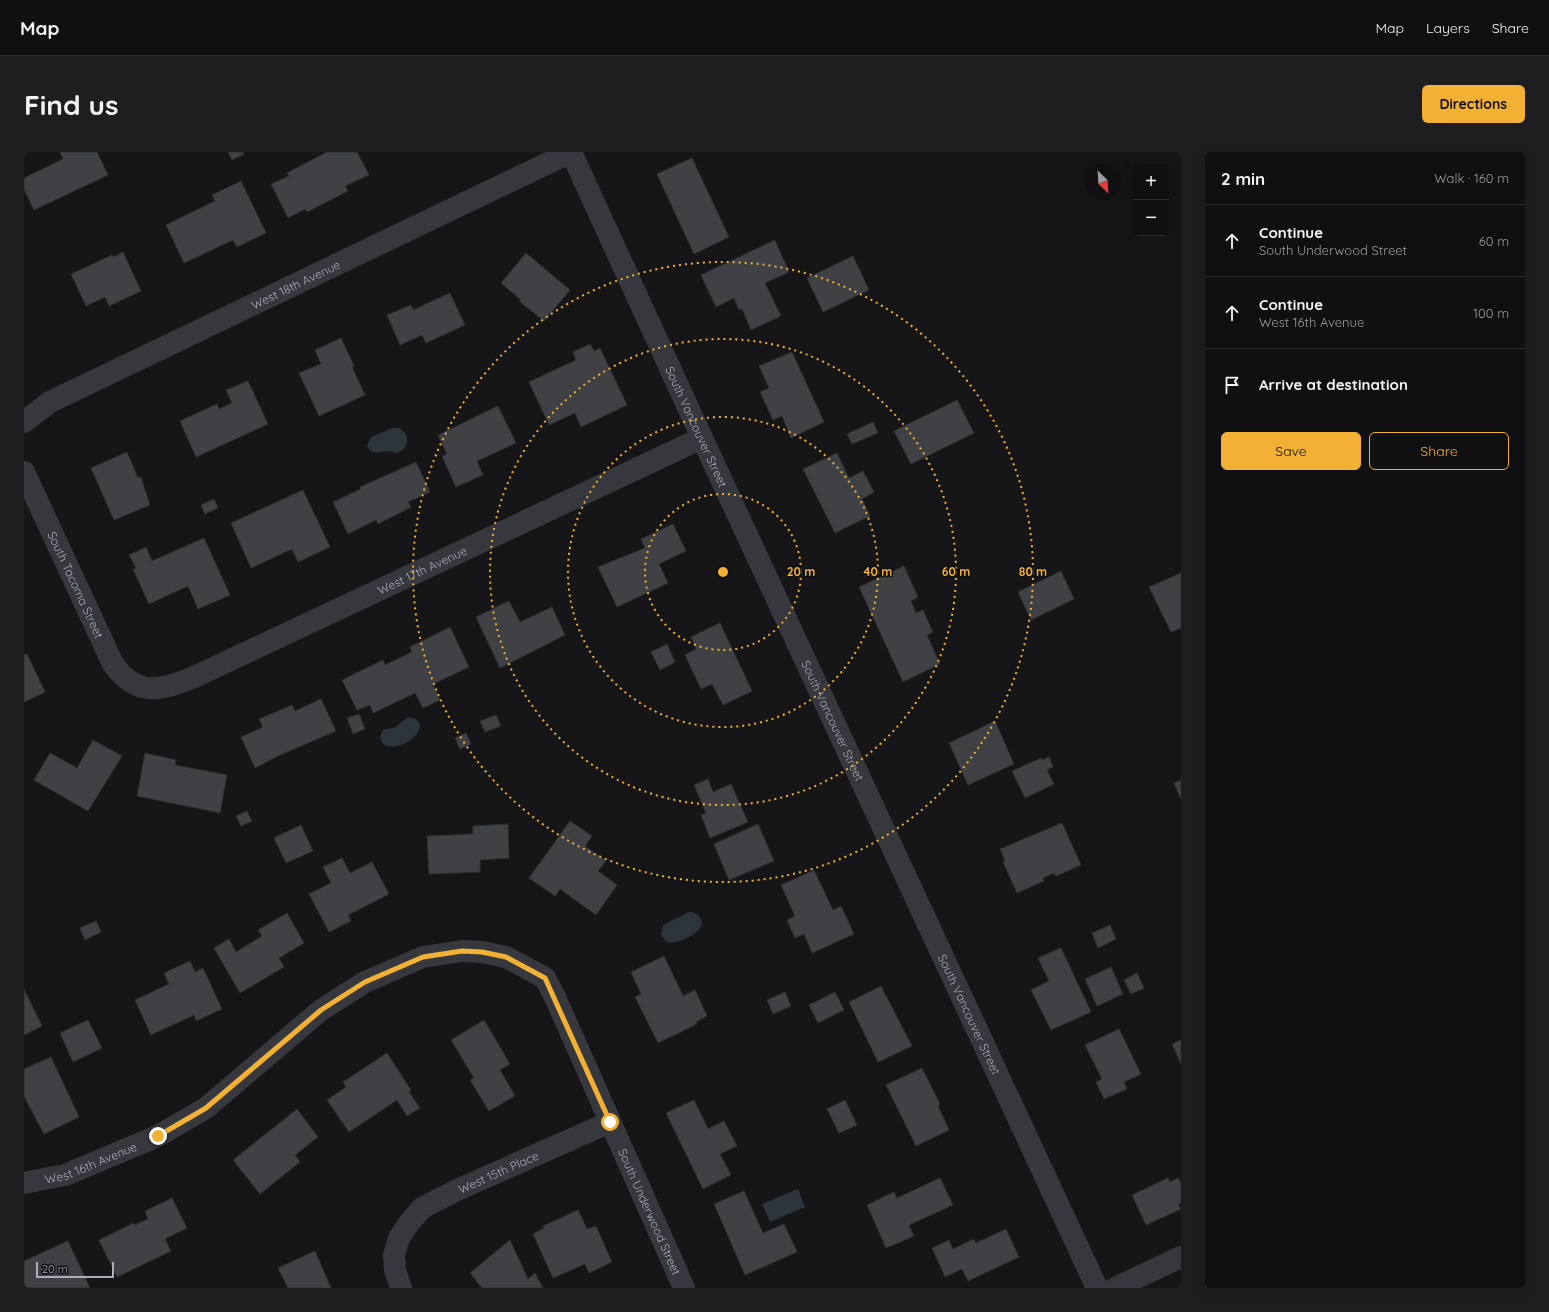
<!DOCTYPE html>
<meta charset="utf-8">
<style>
body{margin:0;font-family:Quicksand,sans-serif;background:#1e1e20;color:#f1f3f6}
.controls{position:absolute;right:12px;top:12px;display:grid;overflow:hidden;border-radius:6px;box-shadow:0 4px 16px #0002}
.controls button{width:36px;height:36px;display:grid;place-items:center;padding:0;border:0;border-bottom:1px solid #303032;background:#101012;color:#f1f3f6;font:20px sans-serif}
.compass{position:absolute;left:1061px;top:12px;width:36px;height:36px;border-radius:50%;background:#101012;box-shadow:0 4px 16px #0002;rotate:155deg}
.scale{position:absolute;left:12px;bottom:10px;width:78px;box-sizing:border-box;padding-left:4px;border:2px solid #a8adb8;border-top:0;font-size:11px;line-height:14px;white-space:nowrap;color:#a8adb8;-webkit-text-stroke:3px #111113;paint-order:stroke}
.stop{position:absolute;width:12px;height:12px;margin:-9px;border:3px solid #f2b134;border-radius:50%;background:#fff}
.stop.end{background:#f2b134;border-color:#fff;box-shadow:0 1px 4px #0008}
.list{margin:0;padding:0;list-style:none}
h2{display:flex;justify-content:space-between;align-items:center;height:52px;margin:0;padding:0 16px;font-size:17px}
h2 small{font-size:13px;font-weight:400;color:#9c9d9f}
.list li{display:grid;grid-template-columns:26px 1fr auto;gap:12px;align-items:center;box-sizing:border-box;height:72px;padding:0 16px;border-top:1px solid #303032}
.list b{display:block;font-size:15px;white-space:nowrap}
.list p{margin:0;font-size:13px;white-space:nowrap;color:#9c9d9f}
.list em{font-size:13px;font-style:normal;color:#9c9d9f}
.actions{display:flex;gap:8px;padding:12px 16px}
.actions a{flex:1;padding:9px 0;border:1px solid #f2b134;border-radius:6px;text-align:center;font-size:14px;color:#f2b134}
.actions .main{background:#f2b134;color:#111}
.icon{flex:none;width:22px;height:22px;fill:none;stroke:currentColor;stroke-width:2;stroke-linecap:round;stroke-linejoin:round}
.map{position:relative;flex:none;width:1157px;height:1136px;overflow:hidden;border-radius:6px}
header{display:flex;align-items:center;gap:24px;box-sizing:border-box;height:56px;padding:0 20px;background:#101012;border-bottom:1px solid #303032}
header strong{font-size:19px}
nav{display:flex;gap:22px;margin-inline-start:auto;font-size:14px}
.intro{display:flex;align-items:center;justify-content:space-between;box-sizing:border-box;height:96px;padding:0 24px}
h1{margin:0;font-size:28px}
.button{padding:10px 18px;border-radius:6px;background:#f2b134;color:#111;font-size:14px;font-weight:700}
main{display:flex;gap:24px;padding:0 24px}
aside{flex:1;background:#101012;border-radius:6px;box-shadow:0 4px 16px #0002}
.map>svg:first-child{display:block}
.water{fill:#2c353c}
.building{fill:#404145;stroke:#303034}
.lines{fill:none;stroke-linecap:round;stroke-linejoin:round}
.minor{stroke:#37383d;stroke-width:22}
.tertiary{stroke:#37383d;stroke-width:22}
.route{stroke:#f2b134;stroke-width:5}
.ring{fill:none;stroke:#f2b134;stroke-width:2;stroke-dasharray:2 4}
.labels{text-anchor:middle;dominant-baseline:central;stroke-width:3;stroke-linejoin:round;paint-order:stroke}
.street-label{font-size:12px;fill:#a8adb8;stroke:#111113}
.centre{fill:#f2b134;stroke:#111113;stroke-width:2}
.ring-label{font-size:12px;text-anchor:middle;font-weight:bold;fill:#f2b134;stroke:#111113;stroke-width:3;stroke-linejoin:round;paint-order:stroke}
</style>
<header>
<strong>Map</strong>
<nav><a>Map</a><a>Layers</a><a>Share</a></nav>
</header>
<div class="intro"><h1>Find us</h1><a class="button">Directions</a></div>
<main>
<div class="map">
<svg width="1157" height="1136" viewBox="0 0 1157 1136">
<rect width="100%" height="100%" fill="#161618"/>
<path class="water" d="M369,276H376L382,282C385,291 382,297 373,301L363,299L352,301L346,299L343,293L347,285Z
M384,565L392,567L396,572C397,590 359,605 356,585L359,578L372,575Z
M665,760C673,760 678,765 678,773C673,783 653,793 642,790L637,782L639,773Z
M774,1037L781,1055L746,1070L738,1052Z"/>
<path class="building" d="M36,0H73L84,23L10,58L0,37V26L39,7Z
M204,0H219L220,2L208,8Z
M303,0H333L345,23L321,34L324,39L283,60L281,57L264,66L247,32L265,24L263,21Z
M668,6L705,85L670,102L633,22Z
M217,29L242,81L213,95L209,88L160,111L142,73L191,49L188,43Z
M751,88L765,120L741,131L757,164L727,178L718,157L715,158L710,146L692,155L677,123Z
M99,100L117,139L85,154L81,145L62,154L47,122L88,103L89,105Z
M502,101L546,138L520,169L495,149L497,148L477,131Z
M829,104L845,138L799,160L783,126Z
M426,141L441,173L402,191L398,183L376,193L363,163L387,153L389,158Z
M317,186L330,214L328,215L341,243L295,264L275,221L297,212L291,198Z
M566,192L570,199L576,196L603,253L557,275L551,261L525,273L505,230L552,208L549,200Z
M768,200L800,270L767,286L758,264L749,268L736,240L745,236L735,214Z
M224,229L244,272L172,305L156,269L193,252L195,257L208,251L202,238Z
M933,248L950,281L887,312L870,279Z
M474,254L492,291L453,309L459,323L432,335L418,304L423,302L414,283Z
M849,270L854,281L828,292L823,282Z
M103,300L114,326L117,325L126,353L90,368L67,316Z
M813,301L825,326L839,319L850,340L838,347L846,364L811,381L779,317Z
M392,310L406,340L384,350L387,355L354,372L352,368L324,382L309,350L337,337L336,335Z
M279,338L306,395L274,410L268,397L227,416L207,371Z
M190,347L194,356L181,362L177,353Z
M649,372L662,399L635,412L644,431L593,455L574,415L621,396L617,387Z
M180,386L206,443L174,457L164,434L125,452L109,417L112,416L105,403L122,395L128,409Z
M880,414L894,445L887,449L892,461L899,458L909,480L903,483L916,512L879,530L835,435Z
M1037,419L1050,447L1007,468L994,440Z
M1157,421V476L1147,480L1125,435Z
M485,449L496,470L528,455L541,483L476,516L452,465Z
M696,471L728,539L699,553L688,532L677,537L661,503L672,497L667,485Z
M426,475L445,515L409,532L416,548L399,556L391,541L349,561L346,553L333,558L318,528L359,508L361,513L388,500L386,495Z
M643,492L651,510L636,518L627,500Z
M3,502L21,540L0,550V503Z
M297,547L312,579L254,604L231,616L217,585L239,575L235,567L268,553L271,559Z
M335,562L341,577L329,582L323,566Z
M472,563L477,574L461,580L456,569Z
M971,569L990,612L944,633L925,591Z
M442,581L447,592L436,597L431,586Z
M69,588L98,604L64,659L10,628L26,601L53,616Z
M121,601L152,608L151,613L203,623L196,661L113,644Z
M1025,605L1029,615L1023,618L1030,632L1001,646L988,619L1017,606L1018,608Z
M684,627L689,640L707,632L724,670L686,686L677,663L682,661L670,633Z
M1157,628V647L1150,631Z
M223,659L228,669L217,674L212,664Z
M546,669L568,684L561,694L582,709L574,719L593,733L572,763L536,737L531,744L505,726Z
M1038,671L1057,713L1032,724L1030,721L1019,726L1020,729L993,741L979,710L981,709L976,697Z
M484,672L485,706L456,708V720L405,722L403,684L449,682V674Z
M734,672L750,709L705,728L690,692Z
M277,673L289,699L262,711L250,686Z
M318,706L326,721L348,710L365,742L324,763L327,769L305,780L285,742L307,731L299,715Z
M790,718L809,758L817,754L830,782L788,801L780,782L771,786L763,768L771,764L757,733Z
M263,761L280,791L255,806L260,815L216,841L190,796L205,787L212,800L238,784L234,778Z
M72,769L77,780L61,788L56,776Z
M1086,773L1092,787L1074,796L1068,781Z
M1037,796L1067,860L1027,878L1007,838L1025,829L1014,806Z
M640,804L659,844L671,838L683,864L672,870L673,872L634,891L611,845L617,842L607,820Z
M166,809L171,820L179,816L198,857L172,869L170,863L127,883L111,848L145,832L140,821Z
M1087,815L1099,842L1073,854L1061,827Z
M1113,821L1120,836L1107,842L1100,828Z
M857,834L888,894L854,910L825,850Z
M0,837L18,874L0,883Z
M761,840L767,854L749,862L743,848Z
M811,840L820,858L794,871L785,853Z
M64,868L78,896L49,910L36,881Z
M460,868L486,912L476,918L491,944L465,959L446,928L450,926L427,888Z
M1095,877L1117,922L1100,930L1103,937L1080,947L1072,930L1078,927L1061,893Z
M1157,888V912L1148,892Z
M363,901L387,938L385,940L396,956L383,964L373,948L325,980L303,948L322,935L319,930Z
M27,905L55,965L20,982L0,944V917Z
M898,916L916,952L914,954L925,978L892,994L862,933Z
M670,948L684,977L700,969L713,994L696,1002L707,1023L679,1037L642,961Z
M821,948L833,973L815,981L803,957Z
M273,957L294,985L271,1003L276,1010L236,1042L209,1008Z
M916,1026L929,1053L885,1073L890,1084L862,1096L843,1053L870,1040L873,1046Z
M1144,1026L1146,1030L1154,1026L1157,1032V1051L1154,1052L1157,1057L1122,1073L1108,1043Z
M720,1039L739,1081L760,1072L773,1100L721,1123L690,1052Z
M148,1046L163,1076L141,1087L147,1099L93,1125L75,1088L110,1071L111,1073L124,1067L121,1059Z
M554,1058L563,1077L572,1074L588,1110L565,1121L561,1112L529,1126L509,1082L520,1076L519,1074Z
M982,1077L995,1105L944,1129L938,1117L921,1125L908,1096L925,1088L929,1097L950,1087L952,1091Z
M486,1088L504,1127L511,1121L519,1136H458L446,1121Z
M44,1089L66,1136H0V1109Z
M291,1099L307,1136H264L254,1116Z"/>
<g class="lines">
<g class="minor">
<path id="s1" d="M0,270L26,250L547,0"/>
<path id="s2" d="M0,320L89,512C113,545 135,539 168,526L678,286"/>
<path id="s3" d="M0,1031L41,1023L134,984L182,956L297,858L341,830L399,805L438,799L458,800L482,805L521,826L530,843L660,1136"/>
<path id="s4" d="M377,1136L371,1118L370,1103L375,1086L385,1071L398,1056L431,1039L586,970"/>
</g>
<g class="tertiary">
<path id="s5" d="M547,0L678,286L1073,1136"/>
<path d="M1091,1136L1157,1105"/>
</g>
</g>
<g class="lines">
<path class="route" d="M134,984L182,956L297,858L341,830L399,805L438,799L458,800L482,805L521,826L586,970"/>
</g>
<g class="ring">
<circle cx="699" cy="420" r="78"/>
<circle cx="699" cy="420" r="155"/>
<circle cx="699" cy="420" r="233"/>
<circle cx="699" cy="420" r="310"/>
</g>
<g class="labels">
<g class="street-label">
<text stroke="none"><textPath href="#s1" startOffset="305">West 18th Avenue</textPath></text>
<text stroke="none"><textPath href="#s5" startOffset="302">South Vancouver Street</textPath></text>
<text stroke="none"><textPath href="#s2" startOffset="555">West 17th Avenue</textPath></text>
<text stroke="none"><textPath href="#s2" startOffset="124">South Tacoma Street</textPath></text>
<text stroke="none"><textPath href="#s5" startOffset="626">South Vancouver Street</textPath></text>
<text stroke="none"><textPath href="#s5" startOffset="950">South Vancouver Street</textPath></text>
<text stroke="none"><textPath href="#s3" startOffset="70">West 16th Avenue</textPath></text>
<text stroke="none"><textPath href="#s4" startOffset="174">West 15th Place</textPath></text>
<text stroke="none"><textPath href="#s3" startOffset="849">South Underwood Street</textPath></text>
</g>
</g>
<circle cx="699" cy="420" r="6" class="centre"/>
<g class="ring-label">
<text x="777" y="424">20 m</text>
<text x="854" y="424">40 m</text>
<text x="932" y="424">60 m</text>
<text x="1009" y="424">80 m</text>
</g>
</svg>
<div class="controls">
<button>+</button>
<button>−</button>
</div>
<svg class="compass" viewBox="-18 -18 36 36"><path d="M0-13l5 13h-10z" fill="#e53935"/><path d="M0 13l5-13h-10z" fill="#9c9d9f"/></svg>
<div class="scale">20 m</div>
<div class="stop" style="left:586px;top:970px"></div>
<div class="stop end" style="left:134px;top:984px"></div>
</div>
<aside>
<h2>2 min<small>Walk · 160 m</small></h2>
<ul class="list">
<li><svg class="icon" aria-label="ahead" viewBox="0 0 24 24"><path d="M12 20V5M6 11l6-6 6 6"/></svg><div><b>Continue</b><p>South Underwood Street</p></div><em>60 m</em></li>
<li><svg class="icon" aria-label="ahead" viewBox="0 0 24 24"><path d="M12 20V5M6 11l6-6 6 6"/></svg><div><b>Continue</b><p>West 16th Avenue</p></div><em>100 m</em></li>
<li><svg class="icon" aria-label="arrive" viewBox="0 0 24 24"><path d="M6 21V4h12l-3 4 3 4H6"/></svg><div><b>Arrive at destination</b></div></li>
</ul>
<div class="actions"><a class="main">Save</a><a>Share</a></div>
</aside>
</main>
